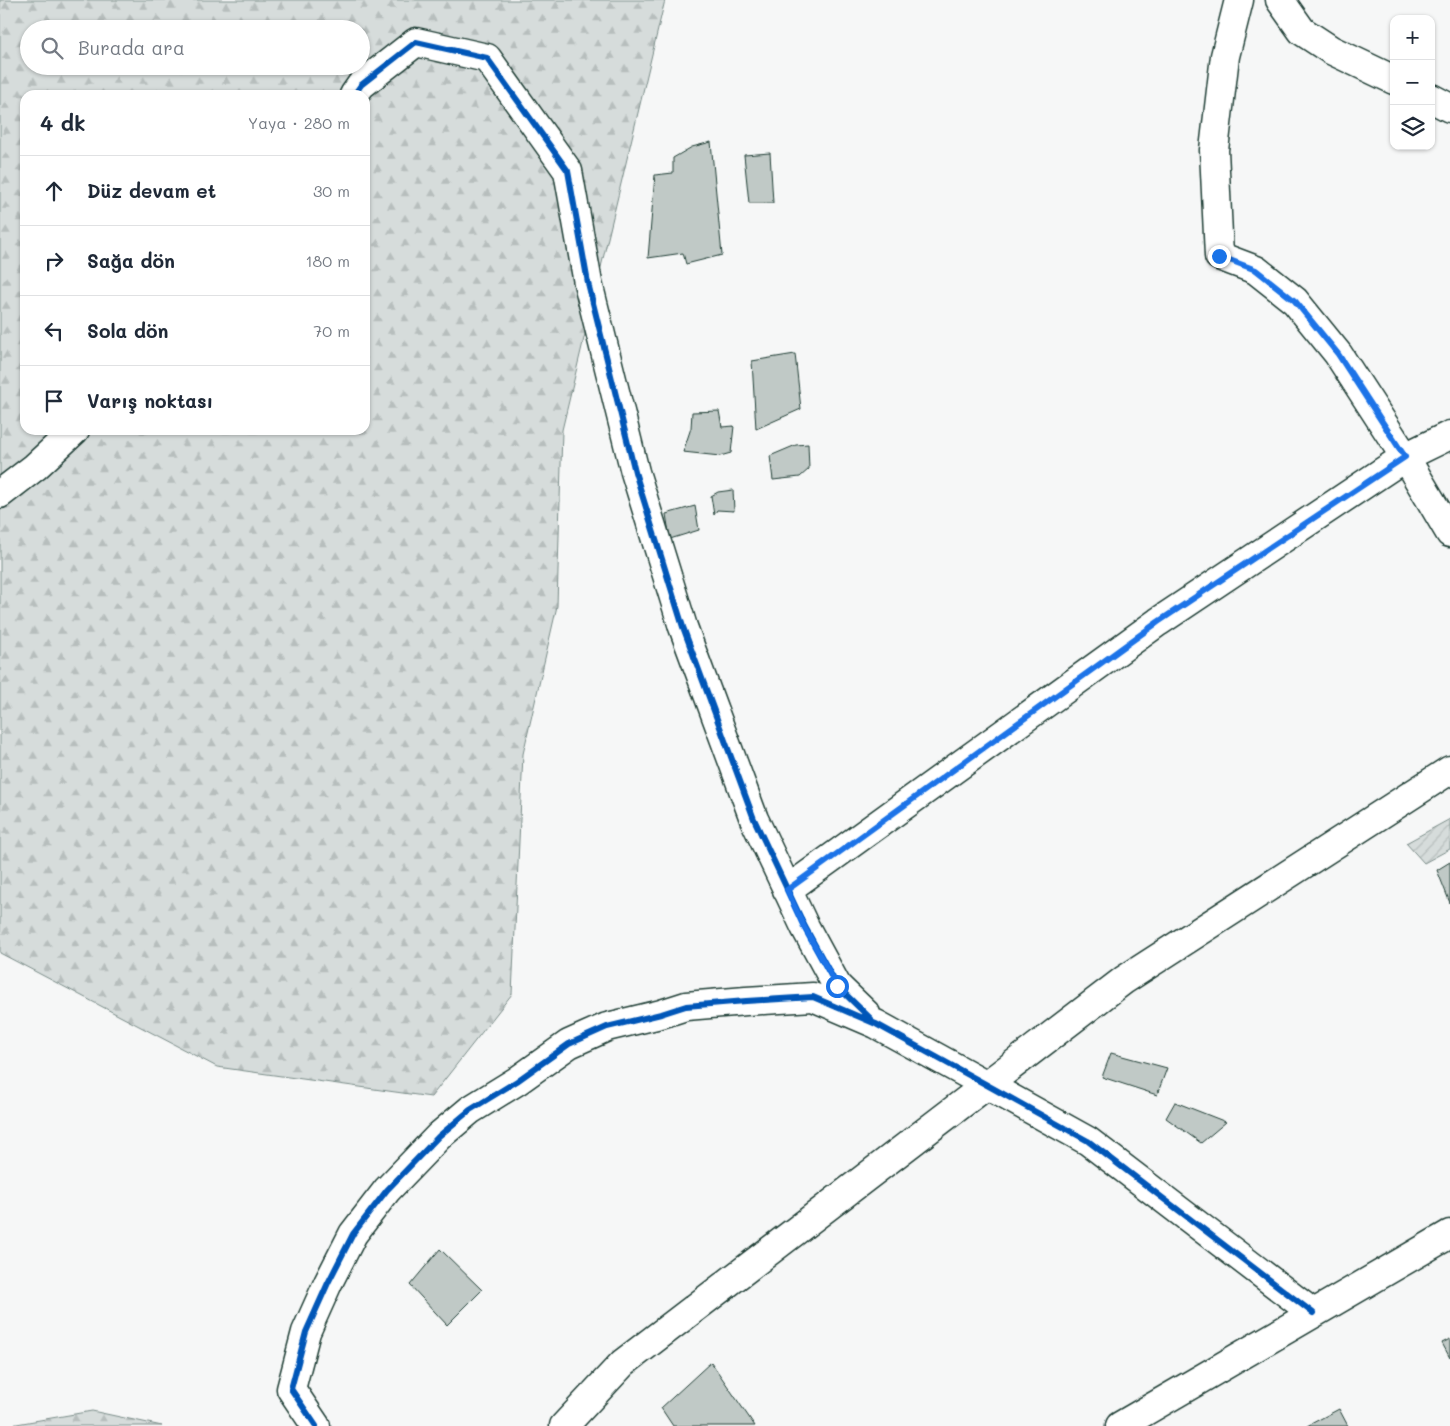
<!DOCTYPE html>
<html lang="tr">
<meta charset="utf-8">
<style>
body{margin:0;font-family:Mali,sans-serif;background:#f6f6f7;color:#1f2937}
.controls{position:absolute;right:15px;top:15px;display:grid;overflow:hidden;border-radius:10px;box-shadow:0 1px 4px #0004}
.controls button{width:45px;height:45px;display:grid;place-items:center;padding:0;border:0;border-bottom:1px solid #e0e1e3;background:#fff;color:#1f2937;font:25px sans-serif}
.stop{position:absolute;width:15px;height:15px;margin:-11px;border:4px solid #1a73e8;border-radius:50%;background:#fff}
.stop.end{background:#1a73e8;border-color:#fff;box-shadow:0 1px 5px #0008}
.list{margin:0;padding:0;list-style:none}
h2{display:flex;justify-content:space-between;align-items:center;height:65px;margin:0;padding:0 20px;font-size:21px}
h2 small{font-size:16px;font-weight:400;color:#747a83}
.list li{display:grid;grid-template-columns:32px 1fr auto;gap:15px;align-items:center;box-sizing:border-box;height:70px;padding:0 20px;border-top:1px solid #e0e1e3}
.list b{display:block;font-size:19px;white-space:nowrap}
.list em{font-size:16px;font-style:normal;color:#747a83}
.icon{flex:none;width:28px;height:28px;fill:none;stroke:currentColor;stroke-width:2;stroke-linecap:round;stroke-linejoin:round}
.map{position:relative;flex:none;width:1450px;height:1426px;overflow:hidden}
.search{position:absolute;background:#fff;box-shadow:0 1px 4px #0004;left:20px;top:20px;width:350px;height:55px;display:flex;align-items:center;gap:12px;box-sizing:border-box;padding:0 18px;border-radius:28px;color:#747a83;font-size:19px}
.panel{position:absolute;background:#fff;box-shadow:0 1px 4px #0004;left:20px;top:90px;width:350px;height:345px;border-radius:15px}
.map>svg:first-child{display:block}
.forest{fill:url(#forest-firs);stroke:#7a8c88;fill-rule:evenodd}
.garden{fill:url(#garden-furrows);stroke:#7a8c88}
.building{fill:#c0c9c6;stroke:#1f3d34}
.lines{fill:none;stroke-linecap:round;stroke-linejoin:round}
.street-casing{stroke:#1f3d34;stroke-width:31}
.secondary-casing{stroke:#1f3d34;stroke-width:31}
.street{stroke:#fff;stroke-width:28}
.secondary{stroke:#fff;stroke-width:28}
.cycleway-casing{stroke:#fff;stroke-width:9}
.cycleway{stroke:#0057b8;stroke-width:6}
.route{stroke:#1a73e8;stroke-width:6}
</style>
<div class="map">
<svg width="1450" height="1426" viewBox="0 0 1450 1426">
<defs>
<pattern id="forest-firs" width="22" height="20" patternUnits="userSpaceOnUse" patternTransform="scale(1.25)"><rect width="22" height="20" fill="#d6dcdb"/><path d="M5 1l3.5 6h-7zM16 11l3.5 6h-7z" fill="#b7bebd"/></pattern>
<pattern id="garden-furrows" width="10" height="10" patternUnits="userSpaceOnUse" patternTransform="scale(1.25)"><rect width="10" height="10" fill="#d6dcdb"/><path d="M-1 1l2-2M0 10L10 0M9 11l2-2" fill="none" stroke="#b7bebd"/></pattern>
</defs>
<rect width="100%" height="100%" fill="#f6f7f7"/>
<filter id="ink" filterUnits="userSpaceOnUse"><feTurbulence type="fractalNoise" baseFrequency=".02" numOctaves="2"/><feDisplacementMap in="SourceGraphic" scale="10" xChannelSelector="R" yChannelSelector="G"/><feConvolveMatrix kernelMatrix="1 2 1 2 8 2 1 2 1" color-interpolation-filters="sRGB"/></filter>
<g filter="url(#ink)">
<path class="forest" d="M0,0H665L562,430L557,606L523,754L512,994L431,1097L217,1067L0,953ZM29,29H361V66H29ZM25,95H365V430H25Z
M92,1411L162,1426H5Z"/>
<path class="garden" d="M1450,819V849L1424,863L1406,843Z"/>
<path class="building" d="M711,142L722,255L686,264L683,253L648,258L655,175L673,173V158L692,147Z
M770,153L773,203H749L744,155Z
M795,354L801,409L756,429L752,361Z
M719,411L722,427L734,426L731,453L720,456L683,452L691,428L692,412Z
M808,444L809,469L800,477L773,480L770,456L796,445Z
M733,490L734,511L717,510L714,515L711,496L718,492Z
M695,506L699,530L670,539L666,514Z
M1450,862V903L1437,870Z
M1111,1053L1167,1068L1157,1095L1102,1077Z
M1175,1102L1226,1122L1201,1143L1166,1118Z
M440,1249L482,1290L447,1325L410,1285Z
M1450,1339V1358L1442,1343Z
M711,1362L755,1426H673L661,1408Z
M1339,1409L1348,1426H1307Z"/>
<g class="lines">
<defs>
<path id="street" d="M1239,0L1225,56L1214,150L1219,256L1256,270L1295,301L1338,354L1405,457L1450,533
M1280,0L1302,31L1331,50L1394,80
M354,95L361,85L416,42L487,58L568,171L588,283L635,472L683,627L754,819L805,927L837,986L866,1014
M1431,98L1450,108
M0,494L35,467L75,430
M787,890L1158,622L1405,457L1450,435
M316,1426L291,1389L306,1332L328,1283L353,1234L387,1190L439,1136L470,1110L517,1081L569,1044L607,1027L661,1014L686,1006L746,1001L813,997L876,1024L987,1085L1088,1141L1313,1313
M564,1426L623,1363L1124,980L1450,770"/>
<path id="secondary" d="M1120,1426L1450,1234"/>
</defs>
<use href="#street" class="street-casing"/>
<use href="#secondary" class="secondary-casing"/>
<use href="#street" class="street"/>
<use href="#secondary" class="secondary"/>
<defs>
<path id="cycleway" d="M354,95L361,85L416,42L487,58L568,171L588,283L635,472L683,627L754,819L805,927L837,986L871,1019
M316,1426L291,1389L306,1332L328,1283L353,1234L387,1190L439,1136L470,1110L517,1081L569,1044L607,1027L661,1014L686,1006L746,1001L813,997L876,1024L987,1085L1088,1141L1313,1313"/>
</defs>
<use href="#cycleway" class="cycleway-casing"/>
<use href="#cycleway" class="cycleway"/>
</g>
</g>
<g class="lines" filter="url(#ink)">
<path class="route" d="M837,986L804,927L787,890L1158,622L1405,457L1338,354L1295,301L1256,270L1219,256"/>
</g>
</svg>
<div class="controls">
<button>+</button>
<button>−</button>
<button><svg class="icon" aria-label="layers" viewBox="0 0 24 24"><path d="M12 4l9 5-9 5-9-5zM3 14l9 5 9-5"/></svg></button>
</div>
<div class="stop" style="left:837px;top:986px"></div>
<div class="stop end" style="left:1219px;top:256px"></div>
<div class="search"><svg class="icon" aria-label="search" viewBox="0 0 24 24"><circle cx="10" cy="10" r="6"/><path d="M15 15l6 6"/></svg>Burada ara</div>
<section class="panel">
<h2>4 dk<small>Yaya · 280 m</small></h2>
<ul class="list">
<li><svg class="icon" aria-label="ahead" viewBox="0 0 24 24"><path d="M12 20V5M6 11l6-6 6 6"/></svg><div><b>Düz devam et</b></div><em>30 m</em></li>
<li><svg class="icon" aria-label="right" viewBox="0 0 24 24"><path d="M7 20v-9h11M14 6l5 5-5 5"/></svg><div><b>Sağa dön</b></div><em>180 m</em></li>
<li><svg class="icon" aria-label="left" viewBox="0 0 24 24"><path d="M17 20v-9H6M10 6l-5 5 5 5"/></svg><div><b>Sola dön</b></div><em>70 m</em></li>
<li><svg class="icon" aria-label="arrive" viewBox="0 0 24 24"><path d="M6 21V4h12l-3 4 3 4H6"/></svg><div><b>Varış noktası</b></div></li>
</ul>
</section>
</div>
